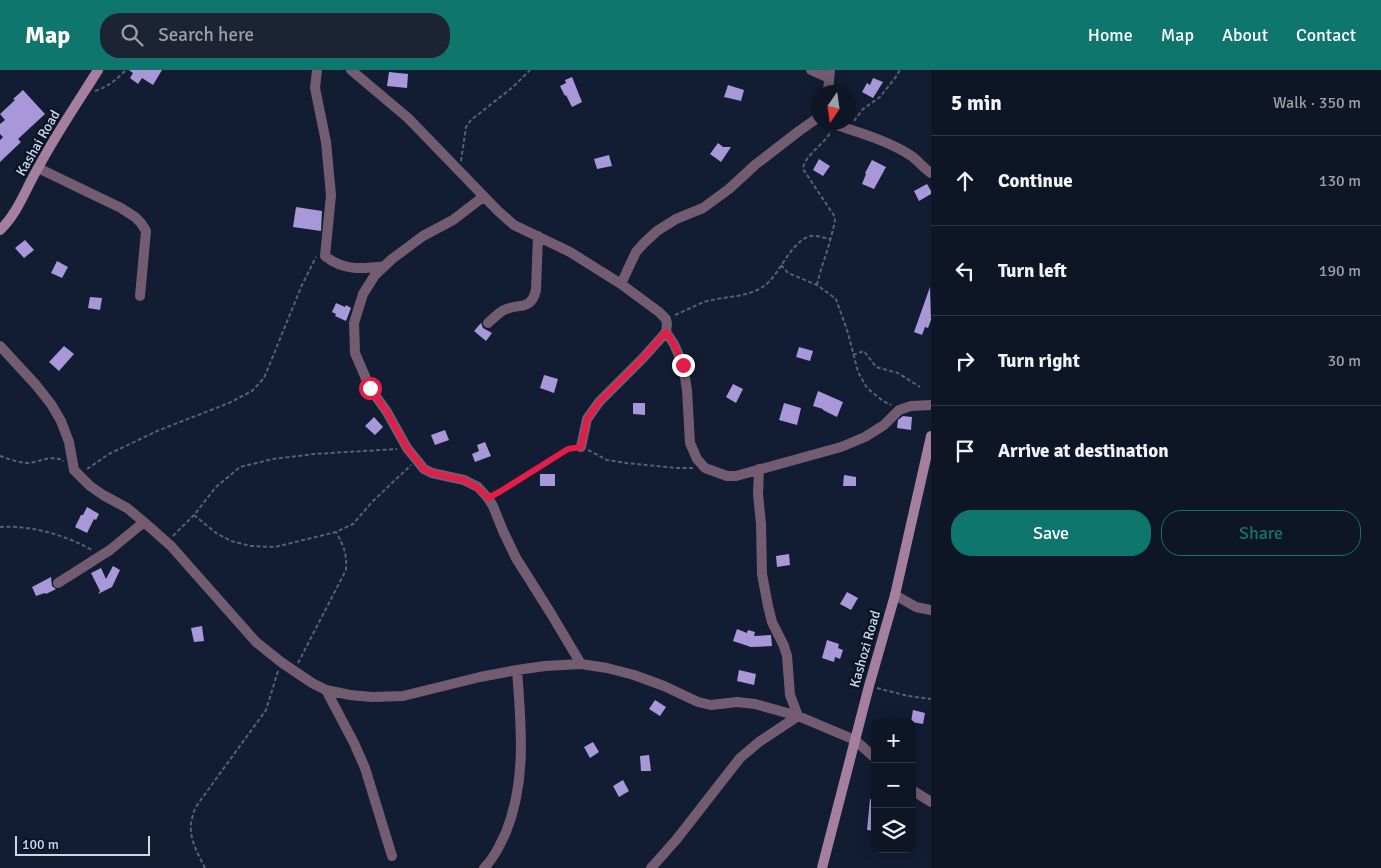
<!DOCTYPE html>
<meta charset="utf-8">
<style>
body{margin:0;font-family:Signika,sans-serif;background:#1c2332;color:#f1f3f6}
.controls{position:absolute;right:15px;bottom:15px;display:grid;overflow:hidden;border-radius:10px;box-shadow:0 2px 12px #0003}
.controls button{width:45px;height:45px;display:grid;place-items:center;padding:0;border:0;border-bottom:1px solid #2e3543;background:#0e1626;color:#f1f3f6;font:25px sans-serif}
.compass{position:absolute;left:811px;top:15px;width:45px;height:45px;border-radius:50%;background:#0e1626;box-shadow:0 2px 12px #0003;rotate:193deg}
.scale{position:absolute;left:15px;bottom:12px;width:135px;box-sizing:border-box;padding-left:5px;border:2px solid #cfd7e6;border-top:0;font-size:14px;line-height:18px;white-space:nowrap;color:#cfd7e6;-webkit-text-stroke:4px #0a1428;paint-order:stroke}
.stop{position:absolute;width:15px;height:15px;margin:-11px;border:4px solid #e11d48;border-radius:50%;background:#fff}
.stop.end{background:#e11d48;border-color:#fff;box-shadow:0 1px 5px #0008}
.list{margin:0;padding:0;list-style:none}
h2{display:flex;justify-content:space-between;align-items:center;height:65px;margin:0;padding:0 20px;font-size:21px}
h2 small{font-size:16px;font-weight:400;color:#9b9fa7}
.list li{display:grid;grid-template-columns:32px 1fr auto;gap:15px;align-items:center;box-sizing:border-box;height:90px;padding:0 20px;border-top:1px solid #2e3543}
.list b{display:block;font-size:19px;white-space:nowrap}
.list em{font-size:16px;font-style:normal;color:#9b9fa7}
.actions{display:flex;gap:10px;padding:15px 20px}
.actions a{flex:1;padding:11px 0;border:1px solid #0f766e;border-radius:20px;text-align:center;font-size:18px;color:#0f766e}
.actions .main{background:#0f766e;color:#fff}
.icon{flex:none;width:28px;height:28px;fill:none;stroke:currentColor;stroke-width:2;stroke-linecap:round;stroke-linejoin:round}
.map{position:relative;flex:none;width:931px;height:798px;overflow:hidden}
header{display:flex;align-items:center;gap:30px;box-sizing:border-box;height:70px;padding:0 25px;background:#0f766e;color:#fff}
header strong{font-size:24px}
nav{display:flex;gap:28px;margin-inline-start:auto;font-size:18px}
.search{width:350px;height:45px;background:#1c2332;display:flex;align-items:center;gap:12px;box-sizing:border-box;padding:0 18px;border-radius:20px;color:#9b9fa7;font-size:19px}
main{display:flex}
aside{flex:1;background:#0e1626}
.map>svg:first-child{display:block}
.building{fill:#a998d9}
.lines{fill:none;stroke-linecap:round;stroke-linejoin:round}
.path{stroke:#576175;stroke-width:2;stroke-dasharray:4 2.5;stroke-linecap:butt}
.street{stroke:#735c6f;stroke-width:10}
.secondary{stroke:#a57f9e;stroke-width:10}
.route{stroke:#e11d48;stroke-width:6}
.labels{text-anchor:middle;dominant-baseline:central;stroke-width:5;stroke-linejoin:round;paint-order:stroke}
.street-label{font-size:14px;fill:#cfd7e6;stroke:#0a1428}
</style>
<header>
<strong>Map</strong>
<div class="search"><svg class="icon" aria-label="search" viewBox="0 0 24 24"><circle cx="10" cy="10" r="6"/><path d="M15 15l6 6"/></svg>Search here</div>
<nav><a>Home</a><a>Map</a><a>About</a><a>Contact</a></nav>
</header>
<main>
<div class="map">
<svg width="931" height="798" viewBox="0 0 931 798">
<rect width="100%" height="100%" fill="#121d33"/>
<path class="building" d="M129,0H162L153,15L142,8L138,14L130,8L133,3Z
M389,2L408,4L407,18L387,16Z
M572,7L582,32L572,37L566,25L565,26L560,16L566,13L565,10Z
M873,8L883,12L873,28L862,22L867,13L870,15Z
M728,15L744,20L741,31L724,27Z
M23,20L45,44L18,69L21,72L0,92V70L3,67L0,64V54L5,50L0,44L15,30L13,29Z
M718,73L723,77H731L721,92L710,84Z
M609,85L612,96L597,99L594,89Z
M819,89L830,96L823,106L813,100Z
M872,90L886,97L874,119L862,114L866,104L865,103Z
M927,114L931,121V124L919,131L914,121Z
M296,137L322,141L321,161L293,157Z
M25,170L34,180L24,188L15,178Z
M57,191L68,197L62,208L51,203Z
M930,217L931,250L928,258L925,257L922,265L914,262Z
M90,227L102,228L100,240L88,238Z
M336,233L345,237L346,235L351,238L346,251L335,246L336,244L332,242Z
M481,253L483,258L492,263L486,271L474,261Z
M64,276L74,284L59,301L49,292Z
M799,277L813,281L810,291L796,287Z
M544,305L558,309L554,323L540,318Z
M733,314L743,319L736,333L726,327Z
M818,321L843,332L837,347L823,340V339L813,336Z
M633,333H645V345L633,344Z
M784,333L801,338L797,355L779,350Z
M903,346L912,347L911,360L897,358L898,350Z
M374,347L383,357L375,365L365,356Z
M445,360L449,370L435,375L431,365Z
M485,372L491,386L475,392L472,384L479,381L477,375Z
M540,404H555V416H540Z
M844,405L856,407V416H843Z
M87,437L99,444L96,450L94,449L87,463L75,457L81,445H83Z
M789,484L790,495L777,497L776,486Z
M113,496L120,500L112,517L98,524L100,521L91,503L101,498L106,509Z
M51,507L52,516L56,519L46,524L45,523L36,526L32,517Z
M847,522L858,528L851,540L840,534Z
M202,556L204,571L194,572L191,558Z
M737,559L747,563L748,560L755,562L754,566L771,565L772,576L751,577L733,571Z
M827,570L839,574L838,578L843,580L840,589L835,587L834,592L822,588Z
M739,600L756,604L754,615L737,611Z
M655,630L666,637L660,646L649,639Z
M913,640L925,643L923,654L911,652Z
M593,672L599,682L590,688L584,677Z
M649,685L651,701H641L640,686Z
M623,710L629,721L619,727L613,716Z
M870,729L875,730V761L867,760Z"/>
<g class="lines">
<path class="path" d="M95,21C108,17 117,9 126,0
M854,51L863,39L880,27L895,8L900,0
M461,91L466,57L471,50L513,17L530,0
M781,195L788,203L817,215L836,229L848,263L858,302L867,318L883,331L891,335
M817,215C820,200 826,186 830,171C832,162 835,155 835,147L803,99C804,86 823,75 830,63
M675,245C685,241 694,236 704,232C723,226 747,228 764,216C780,205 791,170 811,166C817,165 824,168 830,169
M853,285L864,281L876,297L898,303L920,317
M588,380L607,390L626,393L677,398H693
M0,386C9,389 19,393 28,393C41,392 51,384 64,391
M87,399L109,384L157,361L229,333L252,321L264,308L302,215L316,187
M497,423L568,379L572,378
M194,445L216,463L231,471L251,476L275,477L336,462L353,454L373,431L411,395
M0,457C31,455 65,465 92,480
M173,466L194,445L216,417L240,397L273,389L314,384L397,379
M298,593L346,500C347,484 344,476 336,462
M877,618L908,626L931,629
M205,798C197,782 186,764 193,745C194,740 197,735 200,731L266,640L278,601"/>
<path class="street" d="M317,0L315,18L326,72L331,125L325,186C343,201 363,199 385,196
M351,0L408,48L498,141L514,155L570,182L621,214L659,242L666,249L667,254L666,262L660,269L643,288L599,332L587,349L581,377
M811,0L829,8
M828,22L830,0
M828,52C856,62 885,69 910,85C918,90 923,98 931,103
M38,98L121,138L135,147L141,153L146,161L140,226
M483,127L453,150L423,166L392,189L375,205L363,224L354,253L355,283L370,318L387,342L407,378L424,399L432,403L464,410L478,417L488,428L493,436L503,461L516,488L550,542L581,594
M621,214L636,182L643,174L657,161L676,149L703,138L729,119L755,95L799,61L816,49L818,46
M488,253C493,249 498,243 504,240C519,233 531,241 536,220L538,166
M666,262L674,274L683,295L687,320L690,373L697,389L705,398L727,406H736L841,377L865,367L884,355L899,340L911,336L931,335
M0,276L36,315L51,334L61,351L69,372L74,400L90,416L103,425L127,438L144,452L171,476L256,572L281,592L312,613L326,620L350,625L372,627L403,626L480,607L517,600L545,596L581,594L607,598L634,605L664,616L698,632L711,635L737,632L755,634L798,646L855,670L875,688
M58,513L110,480L144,452
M895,525L916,537L931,540
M326,620L354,673L365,698L392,786
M912,720L931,732
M484,798C494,788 500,775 506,762C527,710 521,654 517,600
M651,798L676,770L740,688L759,672L798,646L790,625L787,586L784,576L772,552L768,536L762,504L761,454L758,424L759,399"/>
<path class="secondary" d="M0,160C18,143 26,118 38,98C56,64 78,32 98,0
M822,798L869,616L895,525L931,366"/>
</g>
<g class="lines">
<path class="route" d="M370,318L387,342L407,378L424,399L432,403L464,410L478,418L488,428L501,421L568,379L581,377L587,349L599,332L643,288L666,262L674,274L683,295"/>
</g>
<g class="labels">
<g class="street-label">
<text transform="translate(38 73) rotate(-60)">Kashai Road</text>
<text transform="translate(865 579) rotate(-74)">Kashozi Road</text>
</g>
</g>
</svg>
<div class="controls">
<button>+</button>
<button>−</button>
<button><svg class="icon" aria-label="layers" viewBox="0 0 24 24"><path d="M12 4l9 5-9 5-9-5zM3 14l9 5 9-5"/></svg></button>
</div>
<svg class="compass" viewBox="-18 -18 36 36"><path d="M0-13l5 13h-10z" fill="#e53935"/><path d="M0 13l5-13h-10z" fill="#9b9fa7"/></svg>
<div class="scale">100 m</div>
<div class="stop" style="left:370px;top:318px"></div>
<div class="stop end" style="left:683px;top:295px"></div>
</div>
<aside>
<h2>5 min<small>Walk · 350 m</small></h2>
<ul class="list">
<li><svg class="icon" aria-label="ahead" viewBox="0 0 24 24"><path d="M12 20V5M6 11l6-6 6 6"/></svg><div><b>Continue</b></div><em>130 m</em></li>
<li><svg class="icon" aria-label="left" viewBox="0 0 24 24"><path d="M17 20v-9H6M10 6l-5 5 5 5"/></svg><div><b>Turn left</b></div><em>190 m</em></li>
<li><svg class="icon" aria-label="right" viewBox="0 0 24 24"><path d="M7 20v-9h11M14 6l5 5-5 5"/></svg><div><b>Turn right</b></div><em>30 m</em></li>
<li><svg class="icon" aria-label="arrive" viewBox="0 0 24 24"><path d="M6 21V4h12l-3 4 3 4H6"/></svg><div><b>Arrive at destination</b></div></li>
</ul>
<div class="actions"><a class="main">Save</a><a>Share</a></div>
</aside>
</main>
